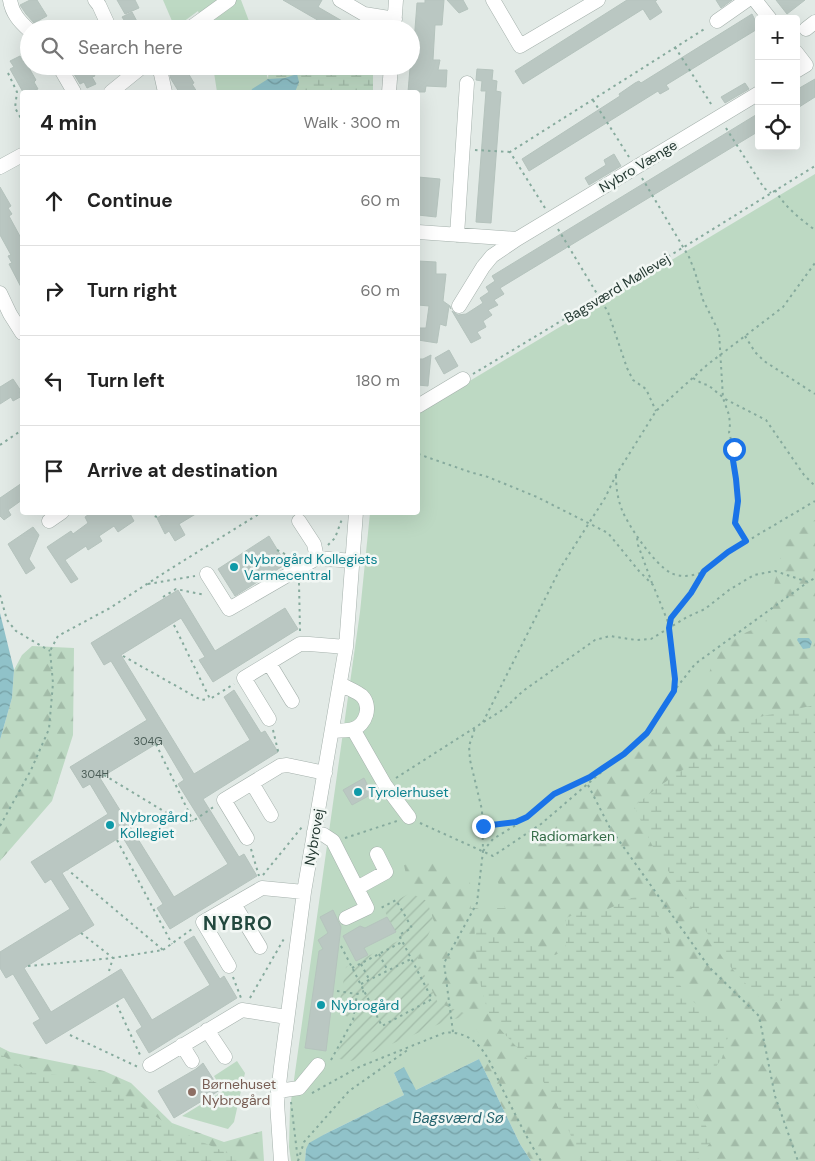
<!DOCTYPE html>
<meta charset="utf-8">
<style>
body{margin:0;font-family:"DM Sans",sans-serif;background:#f6f6f6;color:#222}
.controls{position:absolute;right:15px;top:15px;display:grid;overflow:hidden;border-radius:5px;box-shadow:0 5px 20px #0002}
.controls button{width:45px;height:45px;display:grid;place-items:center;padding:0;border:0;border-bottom:1px solid #e0e0e0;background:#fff;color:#222;font:25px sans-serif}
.stop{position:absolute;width:15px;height:15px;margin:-11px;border:4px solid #1a73e8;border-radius:50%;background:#fff}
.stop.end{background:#1a73e8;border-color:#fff;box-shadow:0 1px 5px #0008}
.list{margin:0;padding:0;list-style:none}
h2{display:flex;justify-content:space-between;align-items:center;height:65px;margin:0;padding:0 20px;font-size:21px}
h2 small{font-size:16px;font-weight:400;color:#767676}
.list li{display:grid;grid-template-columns:32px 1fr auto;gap:15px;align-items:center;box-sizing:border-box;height:90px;padding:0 20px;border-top:1px solid #e0e0e0}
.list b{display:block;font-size:19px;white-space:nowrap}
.list em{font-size:16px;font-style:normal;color:#767676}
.icon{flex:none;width:28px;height:28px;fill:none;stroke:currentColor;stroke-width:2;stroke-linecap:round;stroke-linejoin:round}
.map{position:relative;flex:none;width:815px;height:1161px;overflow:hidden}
.search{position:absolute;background:#fff;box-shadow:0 5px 20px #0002;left:20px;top:20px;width:400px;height:55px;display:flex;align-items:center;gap:12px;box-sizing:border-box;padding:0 18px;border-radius:28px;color:#767676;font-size:19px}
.panel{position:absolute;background:#fff;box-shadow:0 5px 20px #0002;left:20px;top:90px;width:400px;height:425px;border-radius:5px}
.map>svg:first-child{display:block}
.green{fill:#bdd9c3}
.forest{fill:url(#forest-firs)}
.wetland{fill:url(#wetland-marsh)}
.garden{fill:url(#garden-furrows)}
.water{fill:url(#water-waves)}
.building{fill:#bac7c2;stroke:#b5c3bd;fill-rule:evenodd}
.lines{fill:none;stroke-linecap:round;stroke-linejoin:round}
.minor-casing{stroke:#a5b1ac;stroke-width:15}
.path{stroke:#86aa9d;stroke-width:2;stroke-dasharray:2.5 4;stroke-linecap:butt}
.minor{stroke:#fff;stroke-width:14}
.route{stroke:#1a73e8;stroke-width:6}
.culture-dot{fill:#0f9aa8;stroke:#f2f7f4;stroke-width:2}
.education-dot{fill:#8d6e63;stroke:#f2f7f4;stroke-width:2}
.labels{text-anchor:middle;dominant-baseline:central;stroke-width:5;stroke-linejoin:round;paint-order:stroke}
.number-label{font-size:11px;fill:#4a5c56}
.street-label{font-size:14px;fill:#243932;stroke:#f2f7f4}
.culture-label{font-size:14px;fill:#0d838f;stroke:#f2f7f4;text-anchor:start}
.park-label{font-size:14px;fill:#336b46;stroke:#f2f7f4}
.education-label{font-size:14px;fill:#785e54;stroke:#f2f7f4;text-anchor:start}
.water-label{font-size:15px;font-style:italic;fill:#25646e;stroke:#f2f7f4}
.district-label{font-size:19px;font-weight:bold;letter-spacing:1px;fill:#22483e;stroke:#f2f7f4}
</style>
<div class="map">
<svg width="815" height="1161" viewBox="0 0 815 1161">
<defs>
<pattern id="forest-firs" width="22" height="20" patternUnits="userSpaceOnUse" patternTransform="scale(1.25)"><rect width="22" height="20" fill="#bdd9c3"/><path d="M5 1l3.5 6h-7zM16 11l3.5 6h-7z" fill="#a2bba8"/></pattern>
<pattern id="wetland-marsh" width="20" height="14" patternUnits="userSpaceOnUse" patternTransform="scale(1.25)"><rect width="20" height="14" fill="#bdd9c3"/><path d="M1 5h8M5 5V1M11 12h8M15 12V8" fill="none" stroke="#a2bba8"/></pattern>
<pattern id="garden-furrows" width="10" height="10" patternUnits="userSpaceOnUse" patternTransform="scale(1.25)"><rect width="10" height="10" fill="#bdd9c3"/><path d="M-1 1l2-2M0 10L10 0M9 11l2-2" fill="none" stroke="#a2bba8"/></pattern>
<pattern id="water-waves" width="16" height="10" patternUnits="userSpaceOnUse" patternTransform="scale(1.25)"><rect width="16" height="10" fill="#90c2c9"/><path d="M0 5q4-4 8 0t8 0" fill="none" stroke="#759fa4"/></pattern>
</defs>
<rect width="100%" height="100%" fill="#e2eae6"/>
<path class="green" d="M163,0H241L252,29H205L198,11L175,28Z
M213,66H264L268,79L253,92H217Z
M815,174V1161H531L479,1059L416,1090L394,1073L404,1095L325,1134L306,1149L305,1161H291L289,1147L290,1108L360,612L370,513L418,512V412Z
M237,1061L245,1073L234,1122L228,1129L182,1116L223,1091L214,1076Z"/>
<path class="forest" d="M815,520V1161H531L520,1144L479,1059L484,1043L469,1015L438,1003L417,960L434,922L427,901L410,893L404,865L428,858L470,881L471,908H505L495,871L700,697L720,644L765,624L785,538Z
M32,646L74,648L73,735L52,801L0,861V740L12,698L14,670L22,655Z
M0,1047L10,1052L104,1071L131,1083L172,1123L224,1142L262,1131L264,1161H0Z"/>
<path class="wetland" d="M269,66H288L290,69L315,67L373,68V92H251L252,89L268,79Z
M815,705V996L811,995L771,1003L757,996L724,960L652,845L634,806L661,785L707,753L734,731L759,717Z
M647,891L670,941L671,973L691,1000L730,1030L722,1058L694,1099L704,1123L714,1138L696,1161H580C568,1123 550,1087 525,1056C517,1046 494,1025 490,1015C477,985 476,953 474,921L497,934L522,939L555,955L566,950V918L585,910L608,909Z
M0,1054L29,1072L86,1078L125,1096L167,1124L202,1142L232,1155L239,1161H0Z"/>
<path class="garden" d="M410,893L427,901L434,922L417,960L438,1003L469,1015L444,1022L351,1061L334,1058L354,1021L338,1011L346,967L400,940L383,908Z"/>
<path class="water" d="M297,74L299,82L295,92H251L252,89L268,79L285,78Z
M0,613L14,670L12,698L0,740Z
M798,638H809L812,642L810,648L803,649L797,640Z
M479,1059L520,1144L531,1161H305L306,1149L309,1143L325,1134L404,1095L394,1073L404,1067L416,1090Z"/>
<path class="building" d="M30,0H37L47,16L34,23L26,14L20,5Z
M117,0H135L139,8L125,14Z
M283,0H322L318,7L356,29H317L321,22Z
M425,0H444L442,25H435L433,60H440L438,70H447L446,87L426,86L425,92H408L410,68H412L417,3H425Z
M447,0H463L468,9L459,13Z
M627,0H657L655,1L662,12L650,20L643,9L523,84L515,71Z
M716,0H732L721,8Z
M776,0H805L787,14Z
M132,12L141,29H130L122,17Z
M752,14L759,28L666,85L669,89L660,94L658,91L529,171L522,159L620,96L619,94L635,83L639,81L641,83Z
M20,56L23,62L25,61L36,80L34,82L38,89L31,92H23L10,69L14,67L10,61Z
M69,66H89L95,76L92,77L96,84L87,88L84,82L80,84Z
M179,66H184L194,83L192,84L197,92H179L171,79L169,72Z
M477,69L493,70L492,80L497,81L496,91L501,92L491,223L476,222L486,91H481L482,81L476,80Z
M815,79V97L796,109V90Z
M745,83L749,89L725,103L721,97Z
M759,113V131L500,288L504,294L494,300L498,305L488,310L492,315L483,321L486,327L477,332L481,338L471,343L452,311L458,315L466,314L483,303L480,298L489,292L486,287L495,281L492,276Z
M614,154L621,166L589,185L585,178L606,165L604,160Z
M418,177L440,179L436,217L418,215Z
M0,187L11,206L8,208L12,214L9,216L22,240V289L9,264L12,263L8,256L11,255L0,235Z
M418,261L436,262V274H446L443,301L450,306L451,309L449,306L446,326L440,324L437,343L418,340V328H426L429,306L418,305Z
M449,350L458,366L444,374L435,358Z
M431,355L428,386L418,385V359H423Z
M13,379L21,391L19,392L22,396L13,401L11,397L0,404V387Z
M22,483V500L8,510L11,515L4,520L0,516V498Z
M92,512H129L134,521L118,532L114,526L99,536L102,541L88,550L86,546L65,560L78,579L71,583L47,547L71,531L73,534L88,523L85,517Z
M173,512H199L179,524L185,535L175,541L169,531L165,534L157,518L165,513L166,516Z
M33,527L39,535L29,559L35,568L26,574L8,544Z
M269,536L286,564L235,596L218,569Z
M178,590L215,651L285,608L298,629L213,682L199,660L205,657L181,618L121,655L194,774L250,740L224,697L234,690L261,733L265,731L278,752L203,799L239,857L244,854L257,876L170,929L157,908L163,904L122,836L62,873L94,925L24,968L51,1012L121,969L152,1020L210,985L184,942L194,936L220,979L224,976L237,998L149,1053L136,1031L142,1027L124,997L46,1044L33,1023L40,1019L13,974L6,978L0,968V952L70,909L51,879L45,883L31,862L108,814L90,784L83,788L70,767L147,720L111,661L104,665L91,643ZM161,741L184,780L178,784L228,864L174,897L100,778Z
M364,778L372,794L352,805L343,790Z
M333,910L341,927L326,1051L305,1048L319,951L323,949L318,940L328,933L320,917Z
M387,917L396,932L364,948L368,955L356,961L343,936L360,926L365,928Z
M203,1063L220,1090L174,1118L158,1091L196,1069Z"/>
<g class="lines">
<defs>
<path id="minor" d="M10,0C12,13 19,21 29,30
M95,0L99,5L110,29
M340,0L364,14L395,19
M493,0L520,46L598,0
M755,0L770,19
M717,21L747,0
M394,28L396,0
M189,29L229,0
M806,29L815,22
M796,52L806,65L796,71
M59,66L74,92
M158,66L161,74L165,92
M111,92L143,66
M389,92L391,66
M0,167L22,155
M418,232L517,239
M457,235L467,83
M0,293L10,314L22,333
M459,306L483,267L492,256L517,239L759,93
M418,406L463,379
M49,521L62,512
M299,521L314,544L317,558
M207,574L229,609L317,558L353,561
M269,663L292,701
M269,719L244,678L300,644H309L346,647
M353,729L385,785L409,817
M333,731C339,730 347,731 353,729C366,725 372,706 362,696C356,691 347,688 341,684
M252,783L271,815
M314,832L324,835L333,841L367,908L346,918
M247,838L224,800L280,766L287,765L325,773
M357,888L386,872L377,854
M234,904L260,947
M229,966L203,922L262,888L304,892
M207,1030L225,1057
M182,1045L192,1061
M150,1065L242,1010L287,1017
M278,1091L299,1088L318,1065
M281,1161L277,1103L281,1067L304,892L346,647L356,512"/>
</defs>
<use href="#minor" class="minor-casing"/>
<path class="path" d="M675,47L713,107
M8,73L17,92L15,108L22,120
M593,100L629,157
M726,128L764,188L771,193
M475,150L510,152
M642,178L689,257L695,272L703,300L719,332L723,398L729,415L730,424L729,433L734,449L732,454L736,479L738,501L735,523L746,541
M775,190C785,207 799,218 815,230
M545,208L510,152L706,28
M558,229L608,312L627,368L633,380L646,389L656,411
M745,336L755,352L764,361L815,394
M473,374L684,247L815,166
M693,378L703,384L708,385L725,399L766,420L804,475L815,486
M0,445L22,430
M418,454L470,472L488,477L537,497L608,533L639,571L653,585L670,627L675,679L674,690
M616,476C616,488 618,500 622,510C629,527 655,565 671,573C681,578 695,576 705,571
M150,512L152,515L157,517
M637,538L638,545L652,583
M328,545L335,538L342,519
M277,550L293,558
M299,583L300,631
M148,584L195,576
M0,595L7,620L16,631L50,651
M163,597L176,589L205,595
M174,625L210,699L234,684
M670,626L671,618L691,593L705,571L727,553L815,501
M123,656L201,700L209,699
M483,722L561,567L605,498L616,475L656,411L707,365L783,307L815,263
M273,730L279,755
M156,744L193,821
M104,775L180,821H193L215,806
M396,778L504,709L523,691L595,640L610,636L636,640L651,639L687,617L705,609L729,590L754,575L775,571L808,582L815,578
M588,785L610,828L709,967L759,1016L775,1096L798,1161
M420,823L493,856L541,824L647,733L674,691L695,664L808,582
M0,826L31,770L49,729L53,683L50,651L58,636L110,608L167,571L262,512
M483,826L516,821L527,817L554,794L590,777L614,761
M345,838L397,821
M117,840L172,944
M251,849L259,876
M483,851L493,839L516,825L519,821
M263,875L302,827
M81,933L113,958L109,971
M341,946L382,1026L432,999L399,935L412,928L396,900L381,908
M163,950L192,929
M379,954L388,971
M361,964L369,979
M28,966L113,958L163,950L68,870
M352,968L402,942
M233,977L241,998
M361,984L411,959
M337,991L357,994L364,991
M250,998L285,937
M117,1005L141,1057
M453,1032L444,963L477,903L483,851L482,810L470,760L469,746L475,728
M70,1035L138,1067
M331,1060L353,1020L357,994
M312,1093L359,1067L444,1033C457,1031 470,1036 479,1046C489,1057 495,1073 501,1086C514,1112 526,1137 541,1161
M291,1102L298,1161
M298,1161L304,1142L349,1091L409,1049"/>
<use href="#minor" class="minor"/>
</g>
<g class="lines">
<path class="route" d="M483,826L516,822L527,817L554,794L590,777L603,768L624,754L647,733L674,691L675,679L669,628L671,618L691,593L704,571L728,552L746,541L735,523L738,501L736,479L732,454L734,449"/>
</g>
<g class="culture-dot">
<circle cx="234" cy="567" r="5"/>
<circle cx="358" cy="792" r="5"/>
<circle cx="110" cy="825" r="5"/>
<circle cx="321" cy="1005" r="5"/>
</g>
<circle class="education-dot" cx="192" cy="1092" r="5"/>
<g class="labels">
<g class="number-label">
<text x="148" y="741">304G</text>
<text x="95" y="774">304H</text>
</g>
<g class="street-label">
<text transform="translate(638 166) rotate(-31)">Nybro Vænge</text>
<text transform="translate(617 288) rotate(-31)">Bagsværd Møllevej</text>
<text transform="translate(314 837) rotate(-80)">Nybrovej</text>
</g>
<g class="culture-label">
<text x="244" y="559">Nybrogård Kollegiets<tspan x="244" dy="16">Varmecentral</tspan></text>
<text x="368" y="792">Tyrolerhuset</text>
<text x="120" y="817">Nybrogård<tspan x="120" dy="16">Kollegiet</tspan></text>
<text x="331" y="1005">Nybrogård</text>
</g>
<g class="park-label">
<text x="573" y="836">Radiomarken</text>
</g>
<g class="education-label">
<text x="202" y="1084">Børnehuset<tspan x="202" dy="16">Nybrogård</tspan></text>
</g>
<g class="water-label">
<text x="458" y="1118">Bagsværd Sø</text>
</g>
<g class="district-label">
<text x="238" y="923">NYBRO</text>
</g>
</g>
</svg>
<div class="controls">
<button>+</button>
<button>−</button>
<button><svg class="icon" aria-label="locate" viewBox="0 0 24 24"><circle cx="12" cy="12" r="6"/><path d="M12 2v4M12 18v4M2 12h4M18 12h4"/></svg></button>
</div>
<div class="stop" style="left:734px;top:449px"></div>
<div class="stop end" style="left:483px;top:826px"></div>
<div class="search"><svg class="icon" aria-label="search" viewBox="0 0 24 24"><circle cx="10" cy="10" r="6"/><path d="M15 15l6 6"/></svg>Search here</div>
<section class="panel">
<h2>4 min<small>Walk · 300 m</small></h2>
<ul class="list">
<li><svg class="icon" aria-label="ahead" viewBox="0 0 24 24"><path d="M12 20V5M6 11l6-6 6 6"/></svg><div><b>Continue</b></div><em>60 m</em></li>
<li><svg class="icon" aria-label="right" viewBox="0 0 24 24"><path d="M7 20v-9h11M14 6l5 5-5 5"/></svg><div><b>Turn right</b></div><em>60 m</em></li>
<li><svg class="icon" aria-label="left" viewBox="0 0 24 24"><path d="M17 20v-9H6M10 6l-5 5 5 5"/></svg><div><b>Turn left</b></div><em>180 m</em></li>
<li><svg class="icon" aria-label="arrive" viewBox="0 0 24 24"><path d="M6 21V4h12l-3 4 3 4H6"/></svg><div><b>Arrive at destination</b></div></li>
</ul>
</section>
</div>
